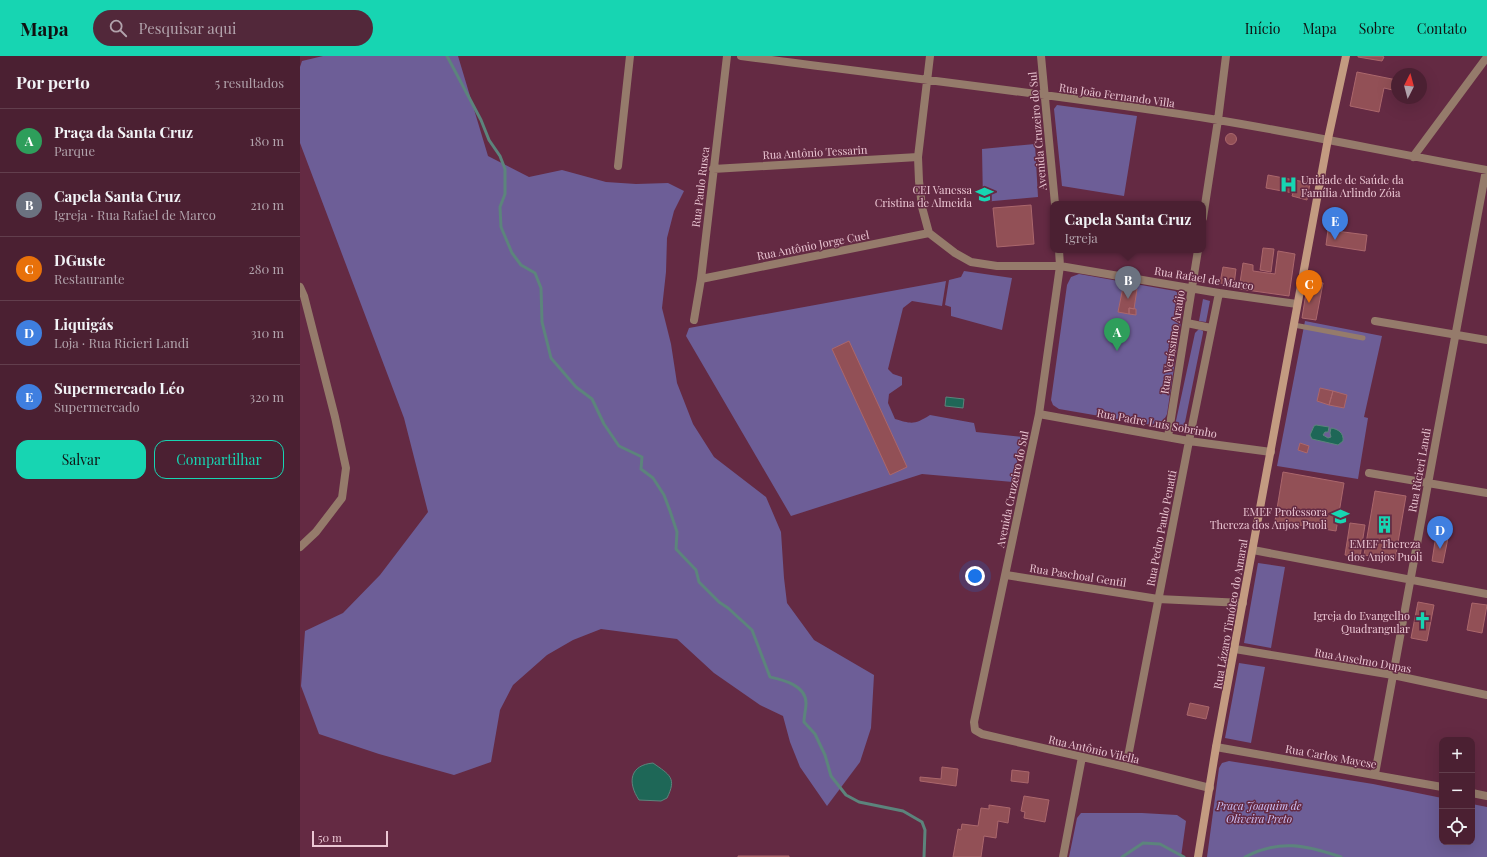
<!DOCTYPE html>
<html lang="pt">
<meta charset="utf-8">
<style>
body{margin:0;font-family:"Playfair Display",serif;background:#52283a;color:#f1f3f6}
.controls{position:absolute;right:12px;bottom:12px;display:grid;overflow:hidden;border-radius:8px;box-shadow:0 4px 16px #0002}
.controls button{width:36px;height:36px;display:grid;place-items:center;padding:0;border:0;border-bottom:1px solid #623e4d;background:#4b2032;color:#f1f3f6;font:20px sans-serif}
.compass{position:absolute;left:1091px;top:12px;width:36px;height:36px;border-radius:50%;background:#4b2032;box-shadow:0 4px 16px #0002;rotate:6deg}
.scale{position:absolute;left:12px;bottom:10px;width:76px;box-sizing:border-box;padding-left:4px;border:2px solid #ebc6d3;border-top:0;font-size:11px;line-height:14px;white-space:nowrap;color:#ebc6d3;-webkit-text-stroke:3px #642a43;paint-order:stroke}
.you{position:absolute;left:675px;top:520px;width:14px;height:14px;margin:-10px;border:3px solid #fff;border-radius:50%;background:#1a73e8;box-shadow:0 0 0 6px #1a73e833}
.badge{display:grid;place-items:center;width:26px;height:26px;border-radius:50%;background:#17d5b2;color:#fff;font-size:13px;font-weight:700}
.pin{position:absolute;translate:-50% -33px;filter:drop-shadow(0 1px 2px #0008)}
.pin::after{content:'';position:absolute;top:21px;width:14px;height:12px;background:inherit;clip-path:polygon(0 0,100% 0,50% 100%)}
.popup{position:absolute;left:750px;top:145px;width:156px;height:52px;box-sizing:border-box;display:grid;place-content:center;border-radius:8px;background:#4b2032;filter:drop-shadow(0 1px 3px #0005);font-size:13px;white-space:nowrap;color:#b2a3ac}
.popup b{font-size:15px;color:#f1f3f6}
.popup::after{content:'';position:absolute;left:50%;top:100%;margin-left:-8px;border:8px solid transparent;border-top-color:#4b2032}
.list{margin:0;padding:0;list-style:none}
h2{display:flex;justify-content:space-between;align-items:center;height:52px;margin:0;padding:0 16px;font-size:17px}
h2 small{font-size:13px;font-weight:400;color:#b2a3ac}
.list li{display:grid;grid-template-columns:26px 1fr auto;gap:12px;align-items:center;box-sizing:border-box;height:64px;padding:0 16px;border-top:1px solid #623e4d}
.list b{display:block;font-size:15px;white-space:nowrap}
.list p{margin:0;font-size:13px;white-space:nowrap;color:#b2a3ac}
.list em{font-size:13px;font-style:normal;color:#b2a3ac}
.actions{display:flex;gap:8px;padding:12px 16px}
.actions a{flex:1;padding:9px 0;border:1px solid #17d5b2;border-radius:12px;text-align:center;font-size:14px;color:#17d5b2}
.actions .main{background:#17d5b2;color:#111}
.icon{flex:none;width:22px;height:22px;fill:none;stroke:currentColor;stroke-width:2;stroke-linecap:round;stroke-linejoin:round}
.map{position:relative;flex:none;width:1187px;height:801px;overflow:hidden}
header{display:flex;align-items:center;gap:24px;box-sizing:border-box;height:56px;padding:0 20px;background:#17d5b2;color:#111}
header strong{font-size:19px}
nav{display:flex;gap:22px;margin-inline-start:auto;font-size:14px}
.search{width:280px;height:36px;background:#52283a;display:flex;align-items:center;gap:10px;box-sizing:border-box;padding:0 14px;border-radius:22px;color:#b2a3ac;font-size:15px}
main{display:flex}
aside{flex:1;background:#4b2032}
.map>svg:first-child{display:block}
.green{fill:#6d5e97}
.water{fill:#1e6757;stroke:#5c847c}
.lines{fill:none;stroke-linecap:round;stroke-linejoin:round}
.stream{stroke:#5c847c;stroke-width:3}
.building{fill:#925056;stroke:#ab676c}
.service{stroke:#957b6b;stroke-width:5}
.minor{stroke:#957b6b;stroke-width:8}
.secondary{stroke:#c39b81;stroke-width:8}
.labels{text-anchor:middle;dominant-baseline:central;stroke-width:3;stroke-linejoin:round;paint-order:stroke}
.street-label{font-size:11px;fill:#ebc6d3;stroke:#642a43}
.poi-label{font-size:11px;fill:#ebc6d3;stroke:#642a43;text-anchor:end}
.park-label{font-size:11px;font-style:italic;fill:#cdc1f7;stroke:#642a43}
</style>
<header>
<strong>Mapa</strong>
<div class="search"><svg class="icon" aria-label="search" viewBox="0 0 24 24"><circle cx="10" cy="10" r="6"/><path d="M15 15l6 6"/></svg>Pesquisar aqui</div>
<nav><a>Início</a><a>Mapa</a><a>Sobre</a><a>Contato</a></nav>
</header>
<main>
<aside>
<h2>Por perto<small>5 resultados</small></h2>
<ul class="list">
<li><span class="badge" style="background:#2e9e5b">A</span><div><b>Praça da Santa Cruz</b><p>Parque</p></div><em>180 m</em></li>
<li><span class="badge" style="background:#6b7280">B</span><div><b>Capela Santa Cruz</b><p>Igreja · Rua Rafael de Marco</p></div><em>210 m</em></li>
<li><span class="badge" style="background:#e8710a">C</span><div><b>DGuste</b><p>Restaurante</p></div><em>280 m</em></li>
<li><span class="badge" style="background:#3f7fe0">D</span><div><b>Liquigás</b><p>Loja · Rua Ricieri Landi</p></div><em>310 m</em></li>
<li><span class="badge" style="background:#3f7fe0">E</span><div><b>Supermercado Léo</b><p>Supermercado</p></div><em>320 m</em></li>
</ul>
<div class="actions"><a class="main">Salvar</a><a>Compartilhar</a></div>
</aside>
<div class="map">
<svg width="1187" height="801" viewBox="0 0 1187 801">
<rect width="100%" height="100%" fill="#642a43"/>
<path class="green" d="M23,0H158L188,100L229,121L262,114L306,126L336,128L368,127L384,135L374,155L367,182L366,216L362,252L371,288L377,327L393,368L414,401L466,441L481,476L484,522L487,547L514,584L574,619L571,672L560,706L527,750L500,711L490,686L483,660L460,649L414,617L377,583L301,573L273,584L247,599L213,629L200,654L191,706L154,719L79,698L19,678L1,630L5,575L43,557L80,519L128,456L104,362L0,87V11L2,5Z
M757,49L837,60L824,140L762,130L754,53Z
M735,88L738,141L683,146L682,93Z
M664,215L712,222L702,274L651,260V251L645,249L649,224L661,221Z
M779,218L875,235L881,239L884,245L867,358C864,365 860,367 852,369L759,353L753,349L751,344L767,229L771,221Z
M646,225L642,250L612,245L603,252L588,313L593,318L602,321V329L589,338L588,347L595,363C612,368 614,369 630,359L674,367L676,376L722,381L713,426L622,418L491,460L386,280L389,272Z
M903,243L910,245L906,266L899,265Z
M1005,265L1082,280L1064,361L1068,362L1058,423L977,410Z
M899,273L903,275V277L883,376L874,374L895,277Z
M958,507L985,511L971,592L944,587Z
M939,607L965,611L951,687L925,682Z
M929,705L1073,728L1142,742V786H1172V748L1187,751V801H907L919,712L922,707Z
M781,757H842L877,759L886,765L881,801H769L777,762Z"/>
<path class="water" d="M646,341L664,343L663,352L645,350Z
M1016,369L1029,371L1028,376H1025L1023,379L1028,382L1031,381L1030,377L1031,372C1038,373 1044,377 1043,385L1038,389L1012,383L1010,379L1014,370Z
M353,707C370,719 377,722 367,742L361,745L339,744C327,726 330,709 353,707Z"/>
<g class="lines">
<path class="stream" d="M147,0L181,64L189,84L200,100L205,113V138L200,151L201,171L212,197L221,209L235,217L241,232L242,266L251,302L276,331L292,343L304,368L319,390L342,401L341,413L353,422L364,439L370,455L377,476L376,493L396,514L399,526L419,546L428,552L452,574L470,621C483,624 506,629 506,647C506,653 504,660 504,666L515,678L525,699L531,720L546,739L559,746L603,755L622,766L625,774L624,801
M822,801L843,787L860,788L884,801
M945,801C979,783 1006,789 1041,801"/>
</g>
<path class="building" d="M1058,0H1082L1084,1L1082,5L1058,1Z
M1057,16L1097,24V35L1084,32L1079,56L1050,50Z
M925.5 83a5.5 5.5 0 1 1 11 0a5.5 5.5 0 1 1-11 0Z
M968,119L1010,127L1007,144L992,140L993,137L966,132Z
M731,149L734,188L697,191L693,152Z
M1028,174L1067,179L1065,195L1026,189Z
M963,192L974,193L971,216L960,214Z
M978,195L995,198L989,240L939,233L943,207L953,209V215L975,218Z
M923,211L936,213L934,229L920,227Z
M1008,224L1023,227L1016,264L1002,262Z
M823,231L837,233L834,253L829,252V258L818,256Z
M829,252L836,253V259L829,258Z
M549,285L607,411L590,419L532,293Z
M1020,332L1033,335L1029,349L1017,345Z
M1033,335L1047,339L1044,352L1029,349Z
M1000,387L1009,390L1007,397L998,394Z
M983,416L1044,427L1036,475L975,465Z
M1075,435L1106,440L1095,504L1064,499Z
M1050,467L1065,469L1060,501L1045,499Z
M1136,479L1148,482L1143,507L1132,505Z
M1118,546L1134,549L1127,585L1111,582Z
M1172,547L1187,549L1182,577L1167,574Z
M890,647L909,651L906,663L887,659Z
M642,711L658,713L656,730L620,725V721L641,723Z
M712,714L729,716L728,727L711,725Z
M724,740L749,744L745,766L724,762L725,756L721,755Z
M689,749L710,752L708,767L698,765L696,782L684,780L681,801H653L658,773L661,774L662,768L678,770L681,752L689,753Z
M438,800H489V801H438Z"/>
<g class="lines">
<path class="service" d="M994,269L1063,282"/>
<path class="minor" d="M441,0C600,21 760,39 918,64C1008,79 1097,98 1187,114
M630,0L618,101L619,125L622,151L629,177L655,197L671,206L697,210H760L919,237L997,248
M741,0L755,148
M1113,101L1187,1
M318,110L330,0
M413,113L618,101
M903,162L918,64L926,0
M759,194L760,210L739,358L674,666L675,674L682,678L826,711L910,732
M401,223L629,177
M0,231L4,240L35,361L46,412L42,442L16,476L0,491
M394,264L401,223L427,0
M1075,265L1187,284
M887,267L911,272
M739,358L889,385L971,396
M868,381L898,194
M1069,417L1187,437
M953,494L1187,538
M706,519L858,543L943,547
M935,593L1093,619L1187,639
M916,691L1142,731
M826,711L889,385L919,237
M1075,718C1112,517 1148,315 1186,114
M1172,737L1187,740
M763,801L782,701"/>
<path class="secondary" d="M898,801L916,691L1028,83L1046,0"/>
</g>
<defs>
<symbol id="hospital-bare" viewBox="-9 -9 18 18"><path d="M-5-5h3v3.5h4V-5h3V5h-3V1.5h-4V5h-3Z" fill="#17d5b2" stroke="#642a43" stroke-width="2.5" paint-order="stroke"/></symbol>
<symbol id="school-bare" viewBox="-9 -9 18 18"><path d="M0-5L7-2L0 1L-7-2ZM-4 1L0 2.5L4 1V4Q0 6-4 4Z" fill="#17d5b2" stroke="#642a43" stroke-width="2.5" paint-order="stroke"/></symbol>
<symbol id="building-bare" viewBox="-9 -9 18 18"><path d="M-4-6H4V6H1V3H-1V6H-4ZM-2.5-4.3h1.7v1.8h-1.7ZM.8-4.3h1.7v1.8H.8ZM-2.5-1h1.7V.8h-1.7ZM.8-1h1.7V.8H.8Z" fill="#17d5b2" stroke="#642a43" stroke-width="2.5" paint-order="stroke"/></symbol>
<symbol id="church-bare" viewBox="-9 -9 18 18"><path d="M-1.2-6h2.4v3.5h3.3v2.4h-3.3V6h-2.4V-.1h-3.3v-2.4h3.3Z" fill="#17d5b2" stroke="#642a43" stroke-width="2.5" paint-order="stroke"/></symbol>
</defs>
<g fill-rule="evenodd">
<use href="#hospital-bare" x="976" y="116" width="25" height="25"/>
<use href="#school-bare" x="672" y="126" width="25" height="25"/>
<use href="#school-bare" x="1028" y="448" width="25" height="25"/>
<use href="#building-bare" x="1072" y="456" width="25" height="25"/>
<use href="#church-bare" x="1110" y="552" width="25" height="25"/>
</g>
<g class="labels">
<g class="street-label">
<text transform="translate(817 39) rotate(8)">Rua João Fernando Villa</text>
<text transform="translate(737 75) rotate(-95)">Avenida Cruzeiro do Sul</text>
<text transform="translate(515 96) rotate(-3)">Rua Antônio Tessarin</text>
<text transform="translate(400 131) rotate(-83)">Rua Paulo Rusca</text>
<text transform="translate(513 189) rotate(-11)">Rua Antônio Jorge Cuel</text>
<text transform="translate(904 222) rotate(9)">Rua Rafael de Marco</text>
<text transform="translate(872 286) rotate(-81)">Rua Veríssimo Araújo</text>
<text transform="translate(857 367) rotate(10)">Rua Padre Luís Sobrinho</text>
<text transform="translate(1119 414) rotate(-80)">Rua Ricieri Landi</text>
<text transform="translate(712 433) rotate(-78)">Avenida Cruzeiro do Sul</text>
<text transform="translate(861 472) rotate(-79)">Rua Pedro Paulo Penatti</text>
<text transform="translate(778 519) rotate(9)">Rua Paschoal Gentil</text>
<text transform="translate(930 558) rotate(-80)">Rua Lázaro Timóteo do Amaral</text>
<text transform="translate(1063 604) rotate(10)">Rua Anselmo Dupas</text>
<text transform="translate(794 693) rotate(13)">Rua Antônio Vilella</text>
<text transform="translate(1031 700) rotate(10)">Rua Carlos Mayese</text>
</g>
<g class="poi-label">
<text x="1001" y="123" text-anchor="start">Unidade de Saúde da<tspan x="1001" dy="13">Família Arlindo Zóia</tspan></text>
<text x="672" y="133">CEI Vanessa<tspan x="672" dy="13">Cristina de Almeida</tspan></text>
<text x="1027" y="455">EMEF Professora<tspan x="1027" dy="13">Thereza dos Anjos Puoli</tspan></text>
<text x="1085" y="487" text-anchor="middle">EMEF Thereza<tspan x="1085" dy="13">dos Anjos Puoli</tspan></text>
<text x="1110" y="559">Igreja do Evangelho<tspan x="1110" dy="13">Quadrangular</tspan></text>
</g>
<g class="park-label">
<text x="959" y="749">Praça Joaquim de<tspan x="959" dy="13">Oliveira Preto</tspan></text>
</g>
</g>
</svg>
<div class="controls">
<button>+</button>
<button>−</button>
<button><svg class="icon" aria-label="locate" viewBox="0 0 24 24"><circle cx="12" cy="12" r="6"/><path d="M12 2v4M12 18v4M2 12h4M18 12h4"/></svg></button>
</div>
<svg class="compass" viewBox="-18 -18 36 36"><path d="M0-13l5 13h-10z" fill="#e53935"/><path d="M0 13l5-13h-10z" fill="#b2a3ac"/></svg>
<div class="scale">50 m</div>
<div class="you"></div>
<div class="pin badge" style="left:817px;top:295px;background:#2e9e5b">A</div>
<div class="pin badge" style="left:828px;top:243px;background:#6b7280">B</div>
<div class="popup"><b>Capela Santa Cruz</b>Igreja</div>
<div class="pin badge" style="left:1009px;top:247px;background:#e8710a">C</div>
<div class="pin badge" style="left:1140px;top:493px;background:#3f7fe0">D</div>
<div class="pin badge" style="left:1035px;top:184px;background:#3f7fe0">E</div>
</div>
</main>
